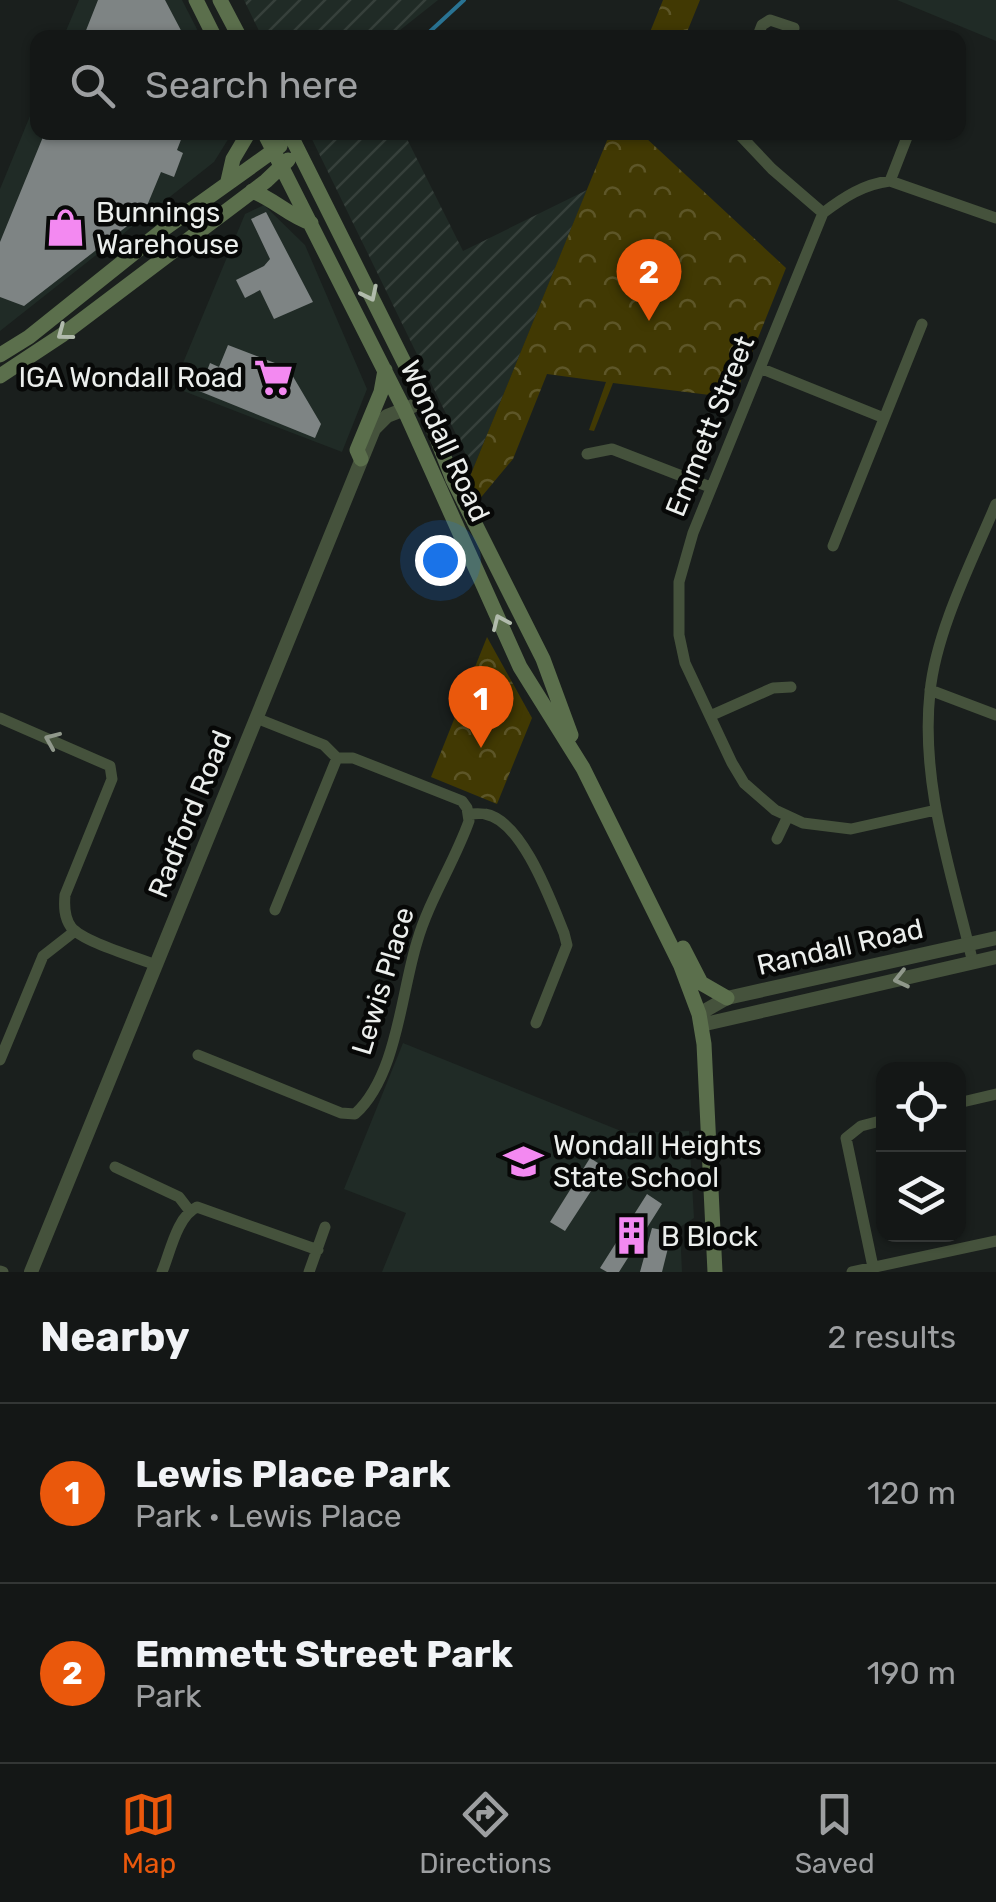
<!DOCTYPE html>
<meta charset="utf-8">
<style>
body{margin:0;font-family:Rubik,sans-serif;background:#212423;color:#f1f3f6}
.controls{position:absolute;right:30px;bottom:30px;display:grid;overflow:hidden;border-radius:20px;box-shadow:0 2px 8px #0004}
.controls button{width:90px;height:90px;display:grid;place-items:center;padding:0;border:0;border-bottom:2px solid #333635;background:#141716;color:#f1f3f6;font:50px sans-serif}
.you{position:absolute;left:440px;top:560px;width:35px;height:35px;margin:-25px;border:8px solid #fff;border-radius:50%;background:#1a73e8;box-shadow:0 0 0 15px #1a73e833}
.badge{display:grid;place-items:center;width:65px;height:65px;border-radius:50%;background:#ea580c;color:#fff;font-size:32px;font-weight:700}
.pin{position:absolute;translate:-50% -82px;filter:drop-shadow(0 2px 5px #0008)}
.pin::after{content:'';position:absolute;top:52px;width:35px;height:30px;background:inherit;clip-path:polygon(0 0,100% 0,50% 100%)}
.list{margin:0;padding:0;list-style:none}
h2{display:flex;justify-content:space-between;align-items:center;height:130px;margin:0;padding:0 40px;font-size:42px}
h2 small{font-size:32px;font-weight:400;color:#9d9fa1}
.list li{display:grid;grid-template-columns:65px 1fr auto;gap:30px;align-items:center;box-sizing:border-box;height:180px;padding:0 40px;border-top:2px solid #333635}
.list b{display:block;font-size:38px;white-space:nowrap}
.list p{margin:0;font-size:32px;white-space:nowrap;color:#9d9fa1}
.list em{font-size:32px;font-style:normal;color:#9d9fa1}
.icon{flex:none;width:55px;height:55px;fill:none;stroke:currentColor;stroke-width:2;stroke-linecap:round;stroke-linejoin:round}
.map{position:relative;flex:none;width:996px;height:1272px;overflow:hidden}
.search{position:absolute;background:#141716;box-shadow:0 2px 8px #0004;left:30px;right:30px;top:30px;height:110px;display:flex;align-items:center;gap:25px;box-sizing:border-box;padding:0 35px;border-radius:20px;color:#9d9fa1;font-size:38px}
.sheet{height:490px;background:#141716}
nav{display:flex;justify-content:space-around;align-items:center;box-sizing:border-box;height:140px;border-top:2px solid #333635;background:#141716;font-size:28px;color:#9d9fa1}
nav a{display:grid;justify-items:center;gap:5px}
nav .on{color:#ea580c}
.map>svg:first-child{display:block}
.built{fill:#202b26}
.industrial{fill:url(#industrial-furrows)}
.park{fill:url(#park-crowns)}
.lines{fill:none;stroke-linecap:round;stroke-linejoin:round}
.stream{stroke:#297393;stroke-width:4}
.building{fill:#7e8484}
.minor{stroke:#45523c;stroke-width:11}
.tertiary{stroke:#45523c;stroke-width:14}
.secondary{stroke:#5b6f4c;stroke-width:15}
.oneway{stroke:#b1bbac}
.oneway2{stroke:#90988b}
.labels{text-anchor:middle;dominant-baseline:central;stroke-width:9;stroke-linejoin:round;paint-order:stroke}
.poi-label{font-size:28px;fill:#ebeeec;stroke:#070807;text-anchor:start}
.street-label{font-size:28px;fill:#ebeeec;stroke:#070807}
</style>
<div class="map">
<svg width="996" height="1272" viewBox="0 0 996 1272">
<defs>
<pattern id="industrial-furrows" width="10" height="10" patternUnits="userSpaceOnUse" patternTransform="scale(2.5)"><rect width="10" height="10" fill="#202b26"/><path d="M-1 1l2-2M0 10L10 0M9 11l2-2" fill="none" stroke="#36403b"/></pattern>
<pattern id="park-crowns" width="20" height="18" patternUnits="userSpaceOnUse" patternTransform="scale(2.5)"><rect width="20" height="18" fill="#413903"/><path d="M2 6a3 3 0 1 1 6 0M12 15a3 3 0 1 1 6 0" fill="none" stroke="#5d5628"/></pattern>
</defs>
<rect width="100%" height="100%" fill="#1a1f1d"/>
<path class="built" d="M79,0H182L201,37L63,38Z
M897,0H996V41Z
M37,99L38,132L232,133L214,162L0,331V189Z
M264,205L305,245L367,389L342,452L173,387L245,214Z
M403,1043L626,1133L689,1131L694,1218L680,1227L682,1272H382L406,1213L344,1189Z"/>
<path class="industrial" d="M244,0H438L390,38L262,37Z
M309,133H404L463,251L587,190L473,469Z"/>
<path class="park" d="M663,0H700L685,37H648Z
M610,133H646L645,137L786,268L734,398L613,383L594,431L589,430L606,382L547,374L513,459L478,501L468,481L473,469Z
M487,637L532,718L497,804L431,777Z"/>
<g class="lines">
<path class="stream" d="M423,38L464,0"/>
</g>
<path class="building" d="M98,0H165L185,38H83Z
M45,132H184L177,150L183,153L174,177L161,172L144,213L24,306L0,297V242Z
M266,212L313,302L274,319L260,290L245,298L236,280L264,266L270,259L251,219Z
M228,345L288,368L321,424L315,438L199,391L210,363L219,367Z
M590,1158L606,1168L565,1231L550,1222Z
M647,1194L662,1204L619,1272H607L600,1268Z
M652,1228L672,1232L662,1272H640Z"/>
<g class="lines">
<path class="minor" d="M757,38L762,25L770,20L794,28
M737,132L772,169L823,213
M890,181L909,132
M760,368L884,418
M587,454L612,449L710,487
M833,546L922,324
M930,690L996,715
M710,716L773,688L791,687
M0,718L110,766L112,779L65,895C64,906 64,917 71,927C83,942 136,957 156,965
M936,810L851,829L803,823L775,810L744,783L732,763L685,663L679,635V582L693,533L823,213C844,197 864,184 890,181L996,218
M469,814C470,814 484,813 485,814C522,820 551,901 564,933L567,945L536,1023
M777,839L788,816
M275,910L337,758
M973,963C952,874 920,784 930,692C936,631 972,561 996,504
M198,1055L341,1113L355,1114C397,1076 401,993 417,942C429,900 454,863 469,821L467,808L462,801L353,758H337L324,745L256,718
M0,1060L43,956L75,931
M958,1103L996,1094
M115,1167L179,1197L189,1210
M873,1267L846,1138L861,1126L884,1120
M0,1271L3,1272
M162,1272C170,1253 177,1216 197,1207L318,1250
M309,1272L325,1227
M852,1272L996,1241"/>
<path class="tertiary" d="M699,1014L727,998L996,938
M701,1025L996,957
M31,1272L374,429L387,416L423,402"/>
<path class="secondary" d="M196,0L215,38
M220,0L240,38
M264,132L404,409L520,667L583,768L681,966L699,1014L704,1044L715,1272
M289,132L418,390L453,480L543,659L571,735
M228,181L233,159L249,132
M252,191C274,199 289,216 311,223
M0,355L29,337L164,229L280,146
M0,376L62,335L266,181L288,160
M361,459L357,450L381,392L385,370
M683,948L701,983L727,998"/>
</g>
<defs><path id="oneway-chevron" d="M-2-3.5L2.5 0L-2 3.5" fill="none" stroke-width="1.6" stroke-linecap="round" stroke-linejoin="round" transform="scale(2.5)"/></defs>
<g class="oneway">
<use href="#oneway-chevron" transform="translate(370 294) rotate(64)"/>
<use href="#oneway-chevron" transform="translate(64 333) rotate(143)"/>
<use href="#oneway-chevron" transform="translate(500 622) rotate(-114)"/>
</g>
<g class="oneway2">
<use href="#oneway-chevron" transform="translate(52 740) rotate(-157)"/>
<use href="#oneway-chevron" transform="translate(901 979) rotate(167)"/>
</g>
<defs>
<symbol id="shop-bare" viewBox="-9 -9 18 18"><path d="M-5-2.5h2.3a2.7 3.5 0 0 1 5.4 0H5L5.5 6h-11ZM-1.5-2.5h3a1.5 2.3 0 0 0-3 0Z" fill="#f389f1" stroke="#070807" stroke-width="2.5" paint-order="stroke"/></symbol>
<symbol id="supermarket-bare" viewBox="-9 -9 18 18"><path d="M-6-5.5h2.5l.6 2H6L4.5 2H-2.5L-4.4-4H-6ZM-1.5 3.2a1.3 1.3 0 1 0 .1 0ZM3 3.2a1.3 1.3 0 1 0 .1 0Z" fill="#f389f1" stroke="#070807" stroke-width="2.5" paint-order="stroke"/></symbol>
<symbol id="school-bare" viewBox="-9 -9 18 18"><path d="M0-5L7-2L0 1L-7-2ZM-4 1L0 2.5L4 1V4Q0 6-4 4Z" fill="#f389f1" stroke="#070807" stroke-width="2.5" paint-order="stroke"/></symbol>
<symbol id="building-bare" viewBox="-9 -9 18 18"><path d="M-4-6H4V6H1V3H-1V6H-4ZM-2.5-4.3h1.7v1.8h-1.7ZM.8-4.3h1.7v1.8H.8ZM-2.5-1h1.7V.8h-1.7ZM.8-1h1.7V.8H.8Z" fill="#f389f1" stroke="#070807" stroke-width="2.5" paint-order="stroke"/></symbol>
</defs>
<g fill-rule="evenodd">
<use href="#shop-bare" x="38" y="200" width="55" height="55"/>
<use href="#supermarket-bare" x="246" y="350" width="55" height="55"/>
<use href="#school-bare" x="496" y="1134" width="55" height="55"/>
<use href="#building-bare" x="604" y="1208" width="55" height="55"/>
</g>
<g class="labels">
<g class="poi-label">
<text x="96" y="212">Bunnings<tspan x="96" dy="32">Warehouse</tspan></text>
<text x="243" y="377" text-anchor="end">IGA Wondall Road</text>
<text x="553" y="1145">Wondall Heights<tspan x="553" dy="32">State School</tspan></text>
<text x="661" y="1236">B Block</text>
</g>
<g class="street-label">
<text transform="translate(710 426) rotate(-68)">Emmett Street</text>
<text transform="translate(445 441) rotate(65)">Wondall Road</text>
<text transform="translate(190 814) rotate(-68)">Radford Road</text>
<text transform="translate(840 947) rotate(-13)">Randall Road</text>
<text transform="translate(383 981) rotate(-73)">Lewis Place</text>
</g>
</g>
</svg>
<div class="controls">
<button><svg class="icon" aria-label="locate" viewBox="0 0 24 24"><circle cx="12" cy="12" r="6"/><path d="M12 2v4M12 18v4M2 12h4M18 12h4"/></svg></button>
<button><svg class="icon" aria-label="layers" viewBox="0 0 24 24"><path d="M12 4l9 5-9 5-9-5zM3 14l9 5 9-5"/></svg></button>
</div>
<div class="you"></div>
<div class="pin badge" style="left:481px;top:748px">1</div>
<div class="pin badge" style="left:649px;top:321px">2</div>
<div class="search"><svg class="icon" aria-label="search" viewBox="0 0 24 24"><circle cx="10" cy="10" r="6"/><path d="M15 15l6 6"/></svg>Search here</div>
</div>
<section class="sheet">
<h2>Nearby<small>2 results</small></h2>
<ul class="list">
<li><span class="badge">1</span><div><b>Lewis Place Park</b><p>Park · Lewis Place</p></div><em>120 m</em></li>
<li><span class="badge">2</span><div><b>Emmett Street Park</b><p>Park</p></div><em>190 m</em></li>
</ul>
</section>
<nav>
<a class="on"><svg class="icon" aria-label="map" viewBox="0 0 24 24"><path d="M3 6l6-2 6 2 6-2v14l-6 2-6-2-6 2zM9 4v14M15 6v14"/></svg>Map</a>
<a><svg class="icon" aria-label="directions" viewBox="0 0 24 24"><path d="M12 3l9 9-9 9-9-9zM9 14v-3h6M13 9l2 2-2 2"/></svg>Directions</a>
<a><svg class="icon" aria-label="saved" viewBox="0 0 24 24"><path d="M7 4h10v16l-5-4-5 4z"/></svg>Saved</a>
</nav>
